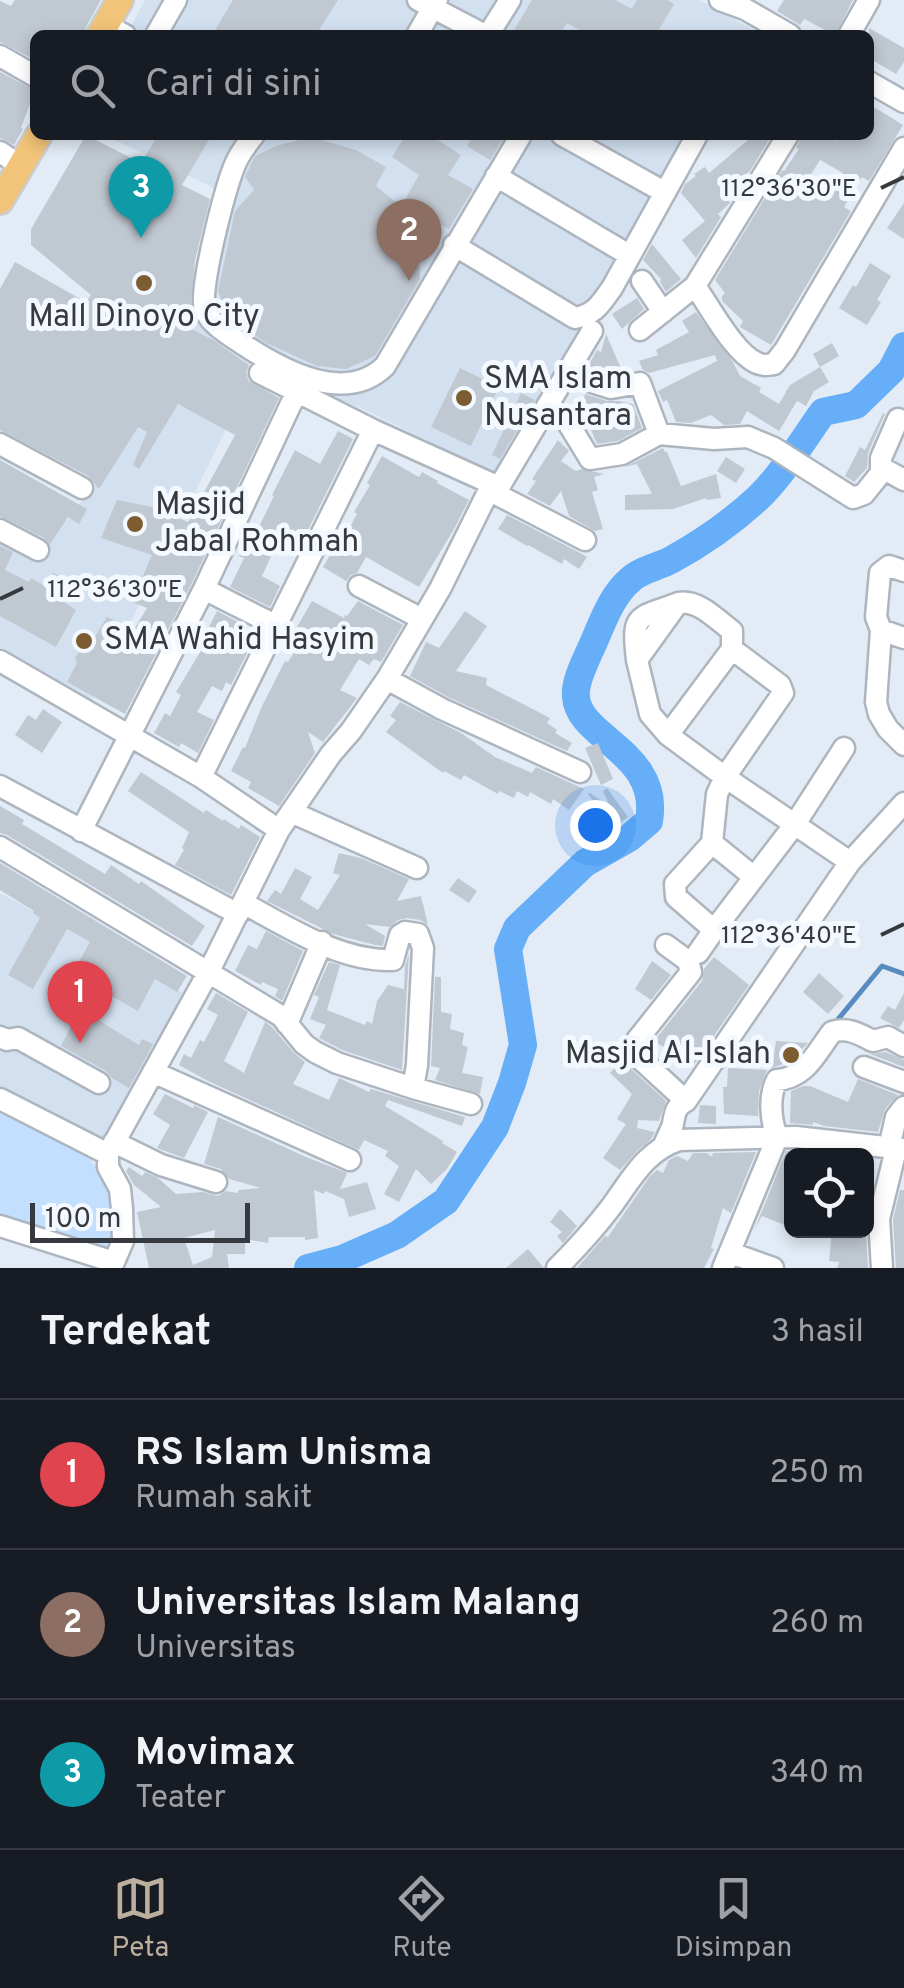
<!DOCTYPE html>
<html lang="id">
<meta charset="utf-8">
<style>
body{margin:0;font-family:Overpass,sans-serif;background:#20242c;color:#f1f3f6}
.controls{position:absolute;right:30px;bottom:30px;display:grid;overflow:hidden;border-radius:15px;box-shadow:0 5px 15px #0003}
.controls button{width:90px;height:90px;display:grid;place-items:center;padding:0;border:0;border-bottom:2px solid #363941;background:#171b24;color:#f1f3f6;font:50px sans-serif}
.scale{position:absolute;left:30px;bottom:25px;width:220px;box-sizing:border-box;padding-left:10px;border:5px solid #36393d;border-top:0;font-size:28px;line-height:35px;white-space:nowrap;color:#36393d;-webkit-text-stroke:8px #f3f9ff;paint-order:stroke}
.you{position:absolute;left:595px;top:825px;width:35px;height:35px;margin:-25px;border:8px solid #fff;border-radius:50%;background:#1a73e8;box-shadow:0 0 0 15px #1a73e833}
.badge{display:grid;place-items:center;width:65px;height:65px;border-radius:50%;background:#bcaf9d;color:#fff;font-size:32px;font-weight:700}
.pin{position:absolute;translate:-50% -82px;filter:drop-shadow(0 2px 5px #0008)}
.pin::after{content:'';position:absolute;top:52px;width:35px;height:30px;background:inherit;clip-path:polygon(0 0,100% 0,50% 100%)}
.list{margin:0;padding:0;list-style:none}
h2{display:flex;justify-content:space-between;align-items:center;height:130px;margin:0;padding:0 40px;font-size:42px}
h2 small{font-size:32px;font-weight:400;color:#9ea1a6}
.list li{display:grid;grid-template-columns:65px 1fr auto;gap:30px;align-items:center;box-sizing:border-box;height:150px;padding:0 40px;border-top:2px solid #363941}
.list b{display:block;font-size:38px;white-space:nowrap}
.list p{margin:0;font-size:32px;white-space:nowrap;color:#9ea1a6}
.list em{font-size:32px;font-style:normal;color:#9ea1a6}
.icon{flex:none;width:55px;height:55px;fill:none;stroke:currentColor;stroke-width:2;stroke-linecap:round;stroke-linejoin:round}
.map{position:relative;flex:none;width:904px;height:1268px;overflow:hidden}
.search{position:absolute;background:#171b24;box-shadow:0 5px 15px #0003;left:30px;right:30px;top:30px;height:110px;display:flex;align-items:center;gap:25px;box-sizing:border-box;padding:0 35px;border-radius:15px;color:#9ea1a6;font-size:38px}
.sheet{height:580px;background:#171b24}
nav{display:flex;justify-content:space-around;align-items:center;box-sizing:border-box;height:140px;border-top:2px solid #363941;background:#171b24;font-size:28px;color:#9ea1a6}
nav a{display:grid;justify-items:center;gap:5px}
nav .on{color:#bcaf9d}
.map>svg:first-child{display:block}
.built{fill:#d2e0f0}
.green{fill:#c2dffd}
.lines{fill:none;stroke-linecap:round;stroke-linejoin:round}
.stream{stroke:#588bbf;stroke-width:5}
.river{stroke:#66aef7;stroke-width:28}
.building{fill:#c0c8d1;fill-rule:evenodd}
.minor-casing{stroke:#adb5be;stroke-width:25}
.major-casing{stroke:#cbcccd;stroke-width:30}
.minor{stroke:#fff;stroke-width:20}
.major{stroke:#f2c479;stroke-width:25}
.ticks{fill:none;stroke:#36393d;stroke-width:4}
.poi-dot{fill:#7c5c31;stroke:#f3f9ff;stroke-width:4}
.labels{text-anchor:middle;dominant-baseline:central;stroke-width:10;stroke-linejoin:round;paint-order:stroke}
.poi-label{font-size:32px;fill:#36393d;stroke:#f3f9ff;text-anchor:start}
.ticks-label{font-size:25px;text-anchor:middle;fill:#36393d;stroke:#f3f9ff;stroke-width:10;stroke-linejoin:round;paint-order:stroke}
</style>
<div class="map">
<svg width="904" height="1268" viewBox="0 0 904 1268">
<rect width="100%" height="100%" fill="#e3ecf6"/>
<path class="built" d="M145,0H699L759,33L126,35Z
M105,135H701L500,477L372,413L259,365L184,325L224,193Z
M15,262L37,274L32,281L152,391L226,429L92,700L0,647V487L67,520L115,459L0,289Z
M0,893L187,995L104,1143L0,1087Z"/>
<path class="green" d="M0,1103L97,1154L91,1161L117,1188L120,1240L111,1259L0,1223Z"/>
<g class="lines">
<path class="stream" d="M835,1023L882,966L904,974"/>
<path class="river" d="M308,1268L342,1259L397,1235L446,1201L495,1127L512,1083L523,1045L508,949L517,928L585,863L629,838L649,821C661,752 579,739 576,697C574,682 586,660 592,646C602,624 611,596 630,580C640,570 658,567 671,560C702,543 732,522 758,498C783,474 802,441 823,412L856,405L891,371L904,346"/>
</g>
<path class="building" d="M15,0H101L86,27L84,35H35V60L0,42V1L11,6Z
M233,0H338L316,35H212Z
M532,0H615L632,9L637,0H667L674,4L656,35H589L567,23L559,35H511Z
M784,0H853L835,35L804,19L800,25L777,11Z
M869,28L904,48V62L896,74L869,58Z
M0,72L35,90L21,128L23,129L14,145L0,138Z
M869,104L903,125L869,181L862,177L844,207L851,211L771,345L740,327L743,321L722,301V296L725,293L715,280L782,170L784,171L799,149L796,148L802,135H826L837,141L841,135H869ZM820,160L843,173L828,198L805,184Z
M86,135L141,163L158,135H212L182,185L210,199L195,260L191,304L184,325L215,341L249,365L246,373L249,381L279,398L192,583L125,714L67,682L77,663L75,658L82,647L87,650L107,617L133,631L147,608L132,602L152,555L101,538L117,500L167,510L166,513L188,522L235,435L178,404L139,469L133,465L147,432L138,427L99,489L88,476L0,430V289L15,262L86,302L91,295L31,245V229Z
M406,135H430L461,155L448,175L473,189L449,229L402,205L419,175L392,157Z
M473,135H505L490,160L467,146Z
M754,135H772L750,171L723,192L730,203L718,214L721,217L696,258L682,240L705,221L681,193L685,184L696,176L694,174L705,167L709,173Z
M303,139H318L356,150L386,167L376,186L403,208L419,251L420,279L375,356L346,369L317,366L266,343L228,317L218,291L235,211L254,190L245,177L252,162L255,156L276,146Z
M904,203V239L887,228Z
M652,244L681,279L666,292L660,282L661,279L643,260Z
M870,263L891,276L877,300L881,302L867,325L839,308L853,285L856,287Z
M637,298L644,309L622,329L612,314Z
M696,312L733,362L740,376L761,388L759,392L779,404L790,385L820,367L829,382L814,391L806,406L797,401L779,431L747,411L740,424L724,425L711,415L691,423L676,422L667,400L663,402L658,391L717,361L715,355L649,373L643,370L639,361L658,355L656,350L689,332L682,321Z
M606,334L620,366L622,372L612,374L588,366L597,350L601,352Z
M832,343L839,356L820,367L813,354Z
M460,368L499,387L471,446L431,427Z
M521,393L535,400L500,459L492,455Z
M585,394L607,401H619L633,404L642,428L618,441L597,444L588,423L586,426L574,408L576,404L581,407Z
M883,413L885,414L868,453L867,468L854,482L845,476L860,447L865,450Z
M338,431L353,439L298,550L277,543L262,576L280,586L270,607L230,587L244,558L239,556L249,535L254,537L274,496L272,495L295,450L320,464Z
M558,440L569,451L561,461L576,471L582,469L604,474L594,477L598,490L592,492L603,529L595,531L569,516L561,491L550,506L527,494L536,481L532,479Z
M663,448L665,452H667L681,486L716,474L721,498L707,500L706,498L673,509L625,510V495L652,494L637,464L625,467Z
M382,456L419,477L422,472L438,481L437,483L469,500L454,529L419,587L366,557L357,573L351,575L346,581L323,567L337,543L340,545L357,514L354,512L370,485L367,483Z
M726,457L745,469L736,483L717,471Z
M0,460L87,509L79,524L68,517L50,544L44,538L0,516Z
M507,515L580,553L587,557L579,569L564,559L562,564L528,545L527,546L498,529Z
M0,546L13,552L5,570L29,582L31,578L46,587L53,573L73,584L64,602L76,610L56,647L0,616Z
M312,601L344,618L345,615L347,616L358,601L403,625L381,662L374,659L369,665L359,659L340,690L357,698L323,742L308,732L315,753L279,806L248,788L251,782L231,771L243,747L245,748L262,706L285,661L288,662L307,632L297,627Z
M217,611L240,623L256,635L231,685L226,682L222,691L212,686L197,712L214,720L198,753L181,743L179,747L154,733L165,713L170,716L181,695L176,692L205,644L203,643L209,632L207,631Z
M465,611L487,626L456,671L487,678L486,685L550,718L547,723L557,730L555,733L572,743L567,751L448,697L410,676L426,642L439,648Z
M400,702L461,733L495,757L532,773L536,767L584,789L569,810L553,799L551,804L530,792L528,797L517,791L514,798L499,791L498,794L464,775L461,780L444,771L443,773L386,732L396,720L390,716Z
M43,709L62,722L42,753L15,735L28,715L36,720Z
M598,743L613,779L601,785L585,748Z
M141,772L204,813L206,810L223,821L224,819L239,829L241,825L260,837L231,895L175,865L184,850L182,848L189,832L128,791Z
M607,788L628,817L613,828L588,794L590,793L610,807L603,791Z
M0,806L24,820L22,824L105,874L111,865L139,884L141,881L205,926L192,946L7,835L0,833Z
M339,853L361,858L409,879L397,901L421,896L428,925L420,920L407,918L398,920L390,927L365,924L385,936L383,946L375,945L333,934L267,901L275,890L281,894L295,868L312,877L300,899L318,910L340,875L333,873Z
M0,863L187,976L177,992L155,979L138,1011L72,974L90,942L67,929L33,989L8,975L40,918L33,913L34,911L0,890Z
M458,878L477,891L469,903L449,890Z
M266,931L303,951L282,1001L275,996L278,989L262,982L261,985L235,971L248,945L257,949Z
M409,954L402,1070L342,1050L319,1038L326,1025L310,1019L319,997L314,995L329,962L340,965L327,1010L365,1025L367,1021L372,1024L377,1001L388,985L404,989L405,966Z
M714,957L749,985L693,1066L654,1041L702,981L704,969Z
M652,961L671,975L651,1000L635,989Z
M819,973L844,996L828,1014L803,992Z
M435,977H441V1012L452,1014L450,1029L464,1033L462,1045L468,1047L462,1073L483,1077L480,1094L435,1080L440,1068L431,1066Z
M216,993L248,1012L224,1061L244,1073L265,1022L272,1027L294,1053L305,1062L293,1084L329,1100L339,1078L369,1092L371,1089L465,1117L462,1126L388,1100L385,1106L443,1141L442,1143L457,1152L447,1169L431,1184L416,1169L399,1202L384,1194L399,1166L385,1156L388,1151L364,1140L359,1150L208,1081L179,1065L184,1054L191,1058L200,1040L204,1042L218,1015L207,1009Z
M904,993V1020L899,1028L880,1018L888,1006L895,1010Z
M80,1009L139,1045L142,1039L153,1044L129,1088L112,1078L106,1071L61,1046Z
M776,1041L808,1043L789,1062L772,1068Z
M886,1052L904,1060V1067L870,1054Z
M623,1059L627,1065L666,1101L659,1121L638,1120L637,1128L655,1132L651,1139L638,1150L620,1170L603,1158L626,1124L617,1119L632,1094L610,1073Z
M728,1068L767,1070L759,1091L758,1116L724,1114L723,1087H727Z
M858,1079L898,1095L885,1109L878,1132L824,1126L813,1122V1125L790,1123L791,1091L803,1086H810L848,1102Z
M165,1094L193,1108L194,1105L208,1112L184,1158L157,1148L170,1125L153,1114Z
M700,1105L716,1106V1124L698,1123Z
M218,1117L306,1157L347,1173L340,1189L367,1182L376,1209L349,1217L344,1199L325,1191L324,1194L314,1190L318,1238L305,1240V1237H269L268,1243L245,1239V1254H227L229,1268H149L137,1212L161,1207L134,1185L126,1171L129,1167L142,1176L145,1172L158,1178L176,1194L203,1192L218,1196L226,1191L237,1193L239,1190L261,1188L229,1179L221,1169L204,1164ZM215,1230L212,1257L193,1265L184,1238Z
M786,1151H792V1228L762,1216L754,1231Z
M756,1152L731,1213L723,1208L711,1248L714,1249L704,1268H577L605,1236L608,1237L650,1176L657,1170L663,1173L669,1160L677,1156L688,1161L693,1153H707L712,1157L713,1153Z
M900,1190H904V1268H896L893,1220Z
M560,1209L577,1226L563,1243L557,1236L562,1232L550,1222Z
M832,1230H866L868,1268H837L839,1262L829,1261Z
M528,1249L544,1268H506Z"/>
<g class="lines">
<defs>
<path id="minor" d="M418,0L485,35
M720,0L745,9L790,35
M106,25L125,35
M156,35L176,0
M417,35L437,0
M488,35L510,0
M849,35L869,0
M0,56L35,76
M869,82L904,102
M254,135C246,145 238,156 234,167C225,190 198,291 205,310C211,325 231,336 244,345C282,370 345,405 385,366L521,135
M562,135L664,192
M0,152L21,166
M496,176L629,255
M454,245L575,318C596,314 600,304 612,288L697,135
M642,281L663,312
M695,286C710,307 734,353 757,363C765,366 766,365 774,364L785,350L904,148
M640,330L695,286L788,135
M260,373L373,430L499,487L496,494L585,540
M567,374L611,388L640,383L659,434
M547,406L565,418L590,459L622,454L659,434L714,439L748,437L774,448L853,498L864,494L884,469L904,480
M0,444L82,488
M881,471V458L898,419
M499,487L592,331
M0,530L38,550
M904,571L889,566L880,573L876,617L881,630L876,702L879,714L888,729L904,745
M359,586L422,619
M204,589L277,626
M881,630L904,638
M637,660C632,614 635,619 676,604
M0,661L201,777L279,830
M387,679L442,709L580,772
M668,735L732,649
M201,777L373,430
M0,786L238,914
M291,812L417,868
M81,831L204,589L297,391
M712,843L754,877
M0,847L281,1016L304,1044L315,1052L337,1063L413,1088L471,1104
M850,862L904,803
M243,903C288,927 340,962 393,960L400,935L405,932L418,934L423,948L417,1065L413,1088
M666,945L688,961L691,972L637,1040L635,1047L636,1055L686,1101
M698,953L714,930
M287,1024L322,942
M0,1037L7,1040L18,1038L99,1083
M864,1067L904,1082
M153,1072L350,1160
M0,1099L108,1154
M114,1142L161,1165L216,1182
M664,1145C666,1139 671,1131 673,1124C675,1113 675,1107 686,1101L850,862L725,777L783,693L780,685L732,649V631C716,619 698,599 678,603L637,660L650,714L668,735L725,777L717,794L712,843L675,884L676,897L714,930L795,824L844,748
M889,1148L896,1117L904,1107
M0,1226L114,1262L123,1241L122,1209L120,1189L108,1167V1154L208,973L279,830L331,754L351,731L387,679L440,589L492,484
M731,1253L773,1268
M557,1268C576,1249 595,1228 611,1207C631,1180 645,1151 679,1140L796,1137L904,1149
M723,1268L777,1138C771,1120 768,1097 777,1080C806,1078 816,1053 832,1032C848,1027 859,1034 873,1041L888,1037L904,1046
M882,1268L879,1219L896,1149"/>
<path id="major" d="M100,35L120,0
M0,201L39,135"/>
</defs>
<use href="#minor" class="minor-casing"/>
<use href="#major" class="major-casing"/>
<use href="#minor" class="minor"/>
<use href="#major" class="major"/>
</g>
<path class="ticks" d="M881,188L904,177M0,599L23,588M881,935L904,924"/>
<g class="poi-dot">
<circle cx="144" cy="283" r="10"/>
<circle cx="464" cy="398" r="10"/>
<circle cx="135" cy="524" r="10"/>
<circle cx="84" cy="641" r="10"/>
<circle cx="791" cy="1055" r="10"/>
</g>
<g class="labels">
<g class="poi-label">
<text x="144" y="318" text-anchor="middle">Mall Dinoyo City</text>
<text x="484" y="380">SMA Islam<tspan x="484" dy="37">Nusantara</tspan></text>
<text x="155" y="506">Masjid<tspan x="155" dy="37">Jabal Rohmah</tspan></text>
<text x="104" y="641">SMA Wahid Hasyim</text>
<text x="771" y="1055" text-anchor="end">Masjid Al-Islah</text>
</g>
</g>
<g class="ticks-label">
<text x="789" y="196">112°36'30"E</text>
<text x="115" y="597">112°36'30"E</text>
<text x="789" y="943">112°36'40"E</text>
</g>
</svg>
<div class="controls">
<button><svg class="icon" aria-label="locate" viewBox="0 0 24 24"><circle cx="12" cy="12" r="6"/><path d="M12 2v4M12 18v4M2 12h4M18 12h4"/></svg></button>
</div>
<div class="scale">100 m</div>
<div class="you"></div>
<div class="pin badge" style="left:80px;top:1043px;background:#e0444e">1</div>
<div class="pin badge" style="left:409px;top:281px;background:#8d6e63">2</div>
<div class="pin badge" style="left:141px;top:238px;background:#0f9aa8">3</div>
<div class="search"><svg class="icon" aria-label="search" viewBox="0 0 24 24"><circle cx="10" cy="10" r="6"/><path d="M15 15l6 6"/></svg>Cari di sini</div>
</div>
<section class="sheet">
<h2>Terdekat<small>3 hasil</small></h2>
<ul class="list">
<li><span class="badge" style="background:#e0444e">1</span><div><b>RS Islam Unisma</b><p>Rumah sakit</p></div><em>250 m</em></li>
<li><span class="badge" style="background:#8d6e63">2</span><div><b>Universitas Islam Malang</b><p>Universitas</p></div><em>260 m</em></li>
<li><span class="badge" style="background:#0f9aa8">3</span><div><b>Movimax</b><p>Teater</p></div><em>340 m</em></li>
</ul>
</section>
<nav>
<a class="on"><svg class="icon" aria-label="map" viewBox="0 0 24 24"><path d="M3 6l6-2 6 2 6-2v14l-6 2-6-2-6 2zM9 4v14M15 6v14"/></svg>Peta</a>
<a><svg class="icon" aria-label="directions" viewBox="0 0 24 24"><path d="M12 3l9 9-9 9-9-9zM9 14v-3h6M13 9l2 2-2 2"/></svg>Rute</a>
<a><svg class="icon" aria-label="saved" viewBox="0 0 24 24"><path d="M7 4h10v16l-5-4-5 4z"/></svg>Disimpan</a>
</nav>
